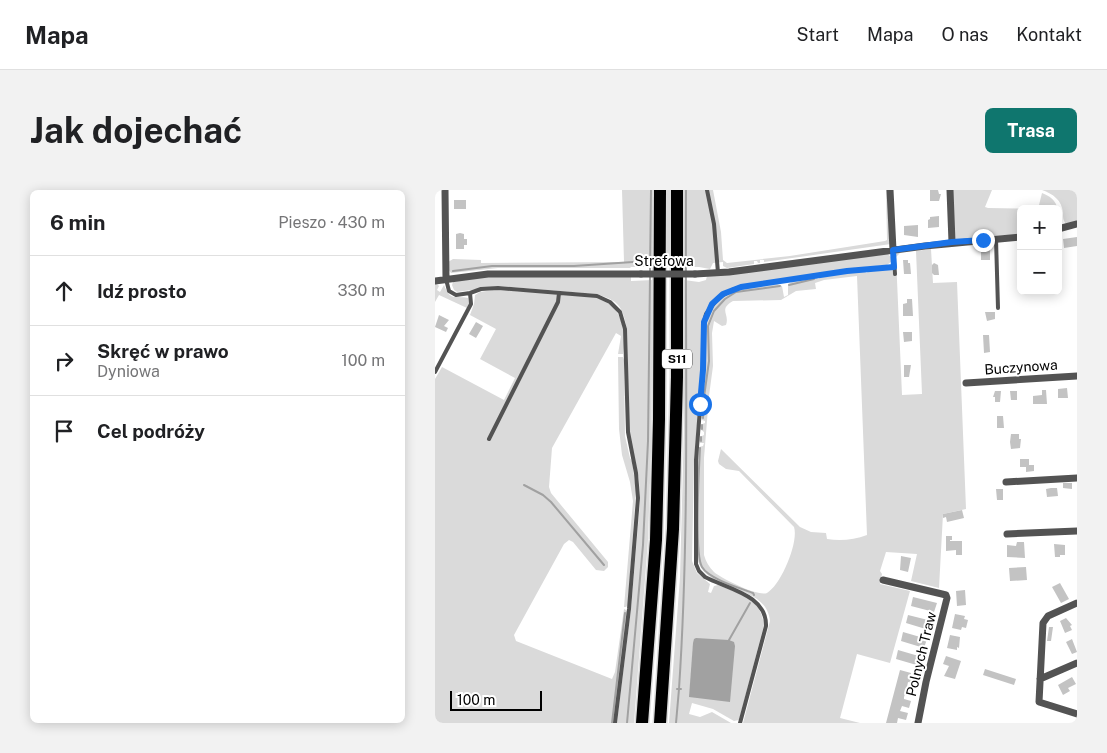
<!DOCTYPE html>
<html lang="pl">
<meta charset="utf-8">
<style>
body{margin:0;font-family:"Public Sans",sans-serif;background:#f2f2f2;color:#202124}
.controls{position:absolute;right:15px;top:15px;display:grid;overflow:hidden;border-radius:8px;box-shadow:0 2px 12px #0003}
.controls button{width:45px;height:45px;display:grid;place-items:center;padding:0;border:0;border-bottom:1px solid #e0e0e0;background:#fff;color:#202124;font:25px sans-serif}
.scale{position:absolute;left:15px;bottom:12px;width:92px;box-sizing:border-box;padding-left:5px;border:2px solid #000;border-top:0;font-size:14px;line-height:18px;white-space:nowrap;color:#000;-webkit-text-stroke:4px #fff;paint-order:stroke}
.stop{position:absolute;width:15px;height:15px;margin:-11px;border:4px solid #1a73e8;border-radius:50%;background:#fff}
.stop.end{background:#1a73e8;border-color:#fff;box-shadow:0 1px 5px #0008}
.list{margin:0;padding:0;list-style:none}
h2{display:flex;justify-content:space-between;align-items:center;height:65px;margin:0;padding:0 20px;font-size:21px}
h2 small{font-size:16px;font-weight:400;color:#757577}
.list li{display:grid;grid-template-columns:32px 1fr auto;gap:15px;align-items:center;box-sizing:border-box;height:70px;padding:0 20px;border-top:1px solid #e0e0e0}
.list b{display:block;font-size:19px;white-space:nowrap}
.list p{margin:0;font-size:16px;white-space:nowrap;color:#757577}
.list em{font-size:16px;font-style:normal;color:#757577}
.icon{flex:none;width:28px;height:28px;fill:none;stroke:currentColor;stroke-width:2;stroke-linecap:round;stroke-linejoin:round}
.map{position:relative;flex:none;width:642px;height:533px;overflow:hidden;border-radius:8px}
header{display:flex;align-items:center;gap:30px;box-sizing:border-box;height:70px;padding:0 25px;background:#fff;border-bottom:1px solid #e0e0e0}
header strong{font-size:24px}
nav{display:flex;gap:28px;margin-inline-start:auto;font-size:18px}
.intro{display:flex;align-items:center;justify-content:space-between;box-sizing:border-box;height:120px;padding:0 30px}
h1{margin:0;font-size:35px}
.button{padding:12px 22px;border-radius:8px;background:#0f766e;color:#fff;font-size:18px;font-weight:700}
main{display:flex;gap:30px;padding:0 30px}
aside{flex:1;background:#fff;border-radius:8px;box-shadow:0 2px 12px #0003}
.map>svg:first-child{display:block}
.green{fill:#dadada;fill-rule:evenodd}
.water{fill:#a1a1a1}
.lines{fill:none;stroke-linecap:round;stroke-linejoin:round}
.stream{stroke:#a1a1a1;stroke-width:2}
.building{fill:#c3c3c3}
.motorway-casing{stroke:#dbdbdb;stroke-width:15}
.service{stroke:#535353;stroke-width:4}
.minor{stroke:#535353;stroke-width:7}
.motorway{stroke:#000;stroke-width:12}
.minor-bridge{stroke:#535353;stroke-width:7}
.route{stroke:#1a73e8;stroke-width:6}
.labels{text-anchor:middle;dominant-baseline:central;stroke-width:4;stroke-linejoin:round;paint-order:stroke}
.shield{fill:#fff;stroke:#4c4c4c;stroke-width:1}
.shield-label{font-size:12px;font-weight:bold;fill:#000}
.street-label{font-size:14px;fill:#000;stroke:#fff}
</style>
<header>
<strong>Mapa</strong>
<nav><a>Start</a><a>Mapa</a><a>O nas</a><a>Kontakt</a></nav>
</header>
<div class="intro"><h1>Jak dojechać</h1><a class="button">Trasa</a></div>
<main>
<aside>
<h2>6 min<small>Pieszo · 430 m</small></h2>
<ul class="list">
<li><svg class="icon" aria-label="ahead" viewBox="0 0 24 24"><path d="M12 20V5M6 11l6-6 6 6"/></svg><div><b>Idź prosto</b></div><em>330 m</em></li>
<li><svg class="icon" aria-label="right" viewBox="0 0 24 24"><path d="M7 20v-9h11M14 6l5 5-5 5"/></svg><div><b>Skręć w prawo</b><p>Dyniowa</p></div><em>100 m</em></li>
<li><svg class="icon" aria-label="arrive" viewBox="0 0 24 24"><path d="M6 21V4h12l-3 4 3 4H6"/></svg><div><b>Cel podróży</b></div></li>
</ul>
</aside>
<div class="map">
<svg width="642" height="533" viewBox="0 0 642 533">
<rect width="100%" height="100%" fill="#fff"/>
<path class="green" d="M187,0H278L286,42L288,70L292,73L355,66L450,51L452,50L451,0H453L456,54L329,72V70H325V73H323L322,71H319V74L292,78L288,76V72L278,73L275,79L264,77H196L195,78H63L16,83L13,79V72L18,69L46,70V73L189,72Z
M518,0H557L550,17L553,18L603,19L607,3C623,9 624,19 624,35L623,37V19H586V44L519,50Z
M607,0H642V31L631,34C628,30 628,28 628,23C627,10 618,4 607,0Z
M496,59L498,93L522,92L531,319L508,324L504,398L476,391L482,364L451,362L445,381L447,384L445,394L475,401L455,473L422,464L405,528L425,533H308L335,431C331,392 271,405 262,368V269L264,257L268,256L269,253H265L264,250L265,247L269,245V242L265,239V235L270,233V231L267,230L266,227L268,196L270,193L271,134C282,95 310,100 342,94L347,96L349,107L353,105V94L361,90L381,87L383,89L388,86L428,81L432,83L433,81L452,79L457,80L458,84H461L460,66L461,63H465L461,67L467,205L487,204L481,61ZM422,86L432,345C419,350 405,351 392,349L391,343L376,342L365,337L286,259L283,271L284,274L291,279L304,281L359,337C364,352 346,395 332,403C323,407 286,388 279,382C274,377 271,372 269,365V268L274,206L278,176L277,143L279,131L287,136L291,135C295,123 283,120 298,111L346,110L361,101L381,99L380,93L389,90Z
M453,64L456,67L457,71L452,75L419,78L303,96L290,101L275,114L269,127L266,138L267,174L259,272L257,371L262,383L275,394L273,402L276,403L279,396L283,395C305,404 326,408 329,435L304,530L299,531L278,519L257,513L254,524L265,527L277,522L296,533H234L245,387L249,237V90L264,92L271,90L272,86Z
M196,86V91L218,90L216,261L213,350L199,533H182L196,419L205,312L204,290L194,241L192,139C187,115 184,111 161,104L64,96L22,102L19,100L17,95L18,92L40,87Z
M0,94H2L4,96L2,100L5,102L9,95C16,112 19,105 33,108L34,114L32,118L4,105L0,112Z
M58,100L119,103L122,105V108L127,104C139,105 154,105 166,109C188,118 191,143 188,164H183L186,146L181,143L117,258L114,297L116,303L173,372V377L169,381L161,380L138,352L134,350L129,354L79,445L81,451L177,489L180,482L189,419L191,420L192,422L179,533H0V189L7,177L69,210L80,188L45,169L61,139L35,125L39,114L40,105L45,102Z
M183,167H188L189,170L190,246L195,268L197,271L201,300L193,415L191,417H189L198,311L195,292L187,265L184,239Z"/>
<path class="water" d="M261,448L294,450L299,452L300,456L295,512L254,507L258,453L259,449Z"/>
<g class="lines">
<path class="stream" d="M18,81L57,76H139L198,72
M215,82L216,0
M354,95L379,89
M268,228L269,207L274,171L273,136L279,121L290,109L301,102L345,96
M267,239V235
M266,251V247
M265,258C264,278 259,363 267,377C274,389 305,398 318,403L319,405
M89,295L108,305L116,312L169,375
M294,450L315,413
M246,499H244C255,333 250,166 251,0
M177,533L190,423
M192,533L208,355L213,251L215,86
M241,533L244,499H242"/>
</g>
<path class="building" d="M495,0H503L504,4H506L504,11H495Z
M19,10H31V19H19Z
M504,26V37L493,38V30L495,29V27Z
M483,35V47L469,45V36Z
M25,43L29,44V49H32V55H29V59H21V44Z
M642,47V56L629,58L628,49Z
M546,59H555V70H546Z
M468,70H473V73H475L476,84H469Z
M499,73L503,75L504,85H499L497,83V75Z
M472,109H477L478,126H468V114L472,113Z
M550,122H560V129L552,131Z
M4,125L14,130L9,136L13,138L11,142L0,137Z
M41,132L48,136L41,148L34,144Z
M468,142H477V151L469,152Z
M548,145H554L555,162L549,163Z
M469,175H476L474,187H469Z
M632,198L633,208H623V199Z
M607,200H611L612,214H598V206L607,205Z
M560,201H566L565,212H560V207H558Z
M575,201H582V210H576Z
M562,226H568L569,238H562Z
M576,244H584V249H586L585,258L576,259L575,252Z
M585,269H594V275H599V281L591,282V277H585Z
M628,293H637V299L628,298Z
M616,298H622L623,306L612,307L611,299Z
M561,299H568V310H562Z
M527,320L529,328L512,332L511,327L508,328V324Z
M511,346H517V350H515V351H527V365H521V360L511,361Z
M582,352H589L590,368L572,367V355L581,356Z
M619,354L630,355V365H625V367H620Z
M466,366L476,368L473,382L465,380Z
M591,377L592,390L575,391L574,378Z
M625,393L634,409L626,413L617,397Z
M530,400L531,415L522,416L521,401Z
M478,407L502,413L499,422L476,416Z
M520,424L530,426L529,429L533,430L531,438L527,437L526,440L517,438Z
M473,425L497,431L494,440L471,433Z
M631,428L637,435L635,436L637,440L630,443L625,431Z
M614,437H618L616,451H612Z
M468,442L492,449L489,458L466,451Z
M515,445L525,447L524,458L522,457V460L512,458Z
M637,449L642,462L637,464L631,452Z
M463,460L487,467L485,476L461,469Z
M511,466L526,471L520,489L509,486L514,476L508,474Z
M550,479L581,489L579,495L548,485Z
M465,480L476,483L475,487H482L481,491L480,494L473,492L472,497L479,499L477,506L470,504L469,507V509L476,511L474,518L467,516L465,521L473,523L471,530L463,528L462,533H451Z
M637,487L641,494L633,498L635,501L628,505L623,495Z"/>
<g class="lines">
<defs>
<path id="motorway" d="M207,533L221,350L224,229L225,0
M225,533L238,339L242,187V0"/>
</defs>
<use href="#motorway" class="motorway-casing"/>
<path class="service" d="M272,0L279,34L283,83
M561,49L563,118
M458,60L460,84
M11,89L14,101L21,105L35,103L46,99L63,98L162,106L175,112L185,122L190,139L193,242L201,283L203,308L194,419L180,533
M0,182L36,114L35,103
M54,249L123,112L124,103
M305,533L331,436C332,405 293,399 270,387L264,381L261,374V270L268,180L269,132L271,124L283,108L297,100L306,97L412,81L459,77"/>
<path class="minor" d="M10,0L11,89
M455,0L458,60
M515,0L517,52
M623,39L642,34
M260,84L294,82L490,56L586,47
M0,91L53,84H206
M531,193L642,186
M571,292L642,288
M572,344L642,341
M448,390L507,404L511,405L512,408L491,492L483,533
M642,413L613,426L608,433L604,512L642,524
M605,489L642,473"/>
<use href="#motorway" class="motorway"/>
<path class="minor-bridge" d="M206,84H260"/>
</g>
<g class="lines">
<path class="route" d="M265,214L268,180L269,132L277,114L288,104L306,97L412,81L459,77L458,60L517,52L548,50"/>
</g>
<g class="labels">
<rect class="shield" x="227" y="159.5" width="30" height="19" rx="4"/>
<g class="shield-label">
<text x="242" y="169">S11</text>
</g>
<g class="street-label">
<text x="229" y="71">Strefowa</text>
<text transform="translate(586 177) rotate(-4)">Buczynowa</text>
<text transform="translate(486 464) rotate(-76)">Polnych Traw</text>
</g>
</g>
</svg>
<div class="controls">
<button>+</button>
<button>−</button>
</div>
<div class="scale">100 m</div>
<div class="stop" style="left:265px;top:214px"></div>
<div class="stop end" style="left:548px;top:50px"></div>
</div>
</main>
